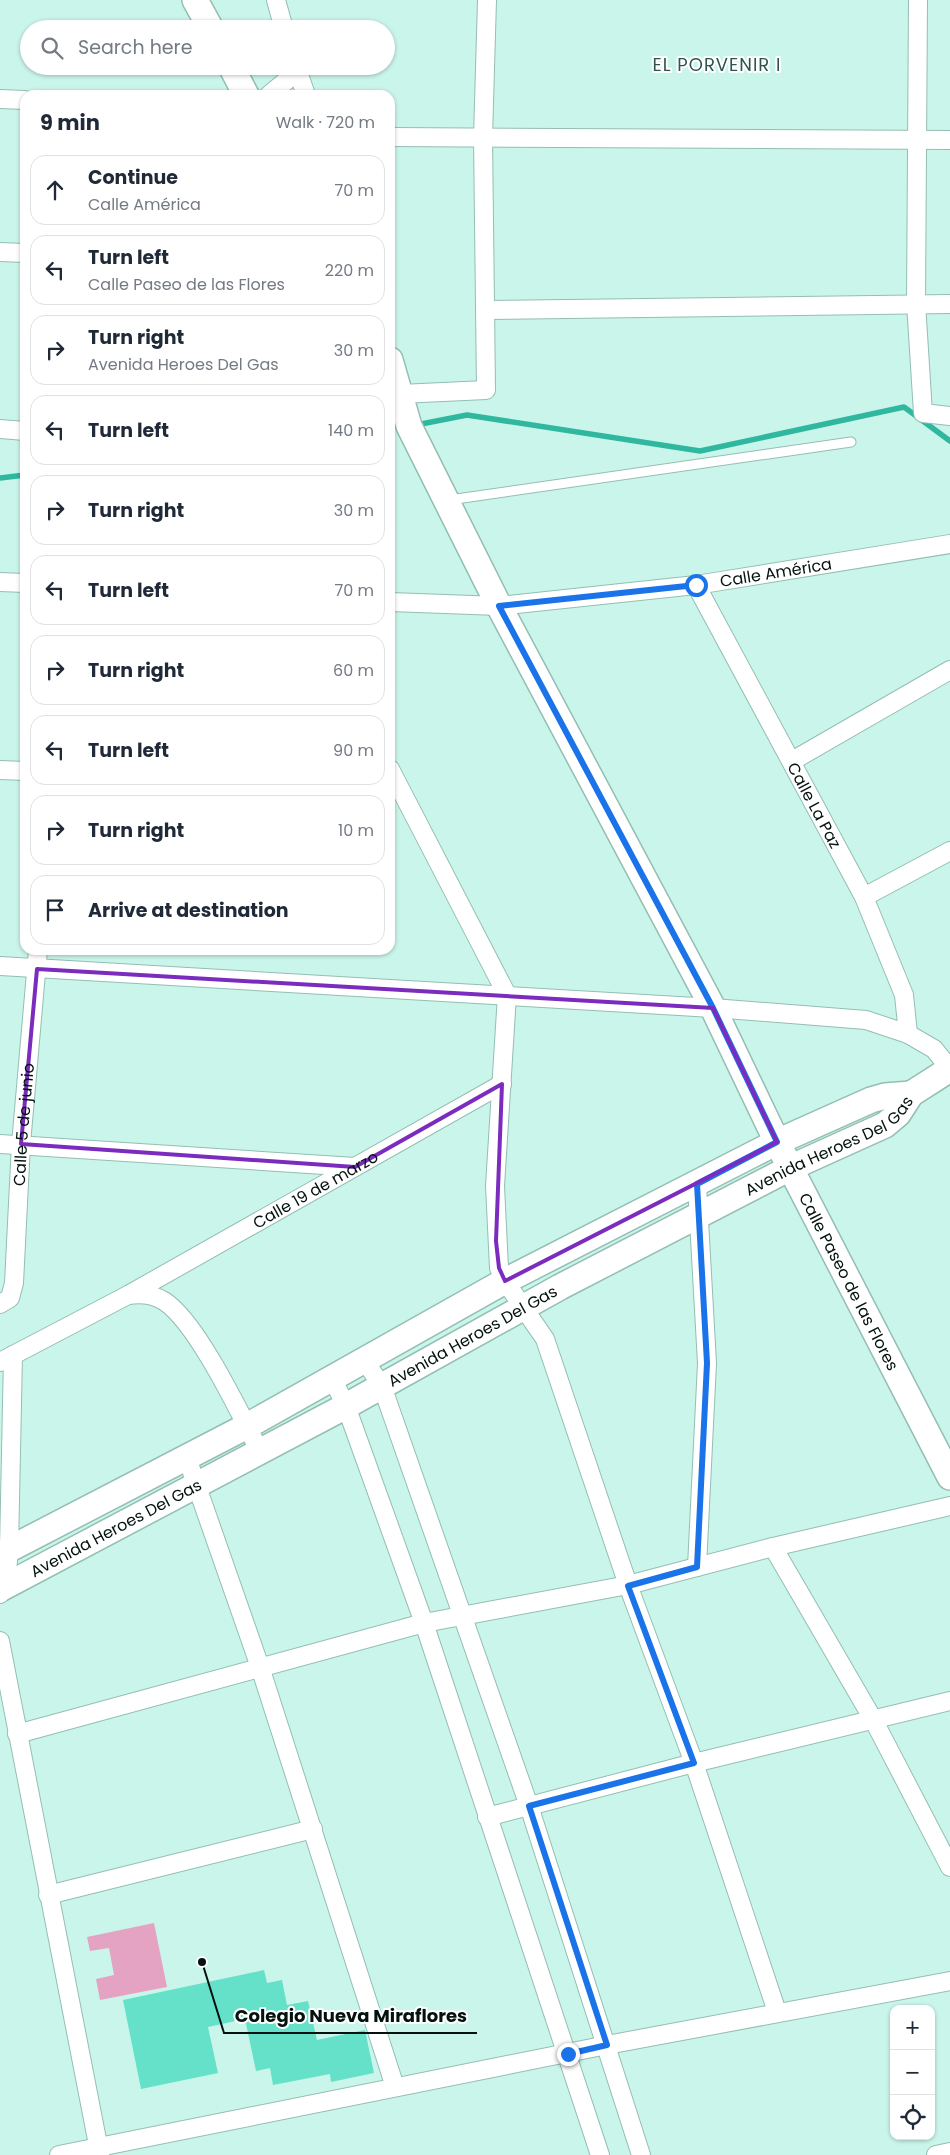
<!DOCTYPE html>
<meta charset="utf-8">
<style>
body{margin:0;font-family:Poppins,sans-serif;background:#f2f2f3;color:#1f2937}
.controls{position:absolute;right:15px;bottom:15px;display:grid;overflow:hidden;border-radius:10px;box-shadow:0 1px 4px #0004}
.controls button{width:45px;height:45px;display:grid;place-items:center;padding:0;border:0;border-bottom:1px solid #e0e1e3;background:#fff;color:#1f2937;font:25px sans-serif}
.stop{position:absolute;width:15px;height:15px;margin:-11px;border:4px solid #1a73e8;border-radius:50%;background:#fff}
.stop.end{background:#1a73e8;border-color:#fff;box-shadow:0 1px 5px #0008}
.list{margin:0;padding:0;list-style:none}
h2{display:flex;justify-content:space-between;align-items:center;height:65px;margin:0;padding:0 20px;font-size:21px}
h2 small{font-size:16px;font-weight:400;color:#747a83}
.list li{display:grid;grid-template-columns:32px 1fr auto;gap:15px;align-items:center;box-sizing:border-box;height:70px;margin:0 10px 10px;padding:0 10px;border:1px solid #e0e1e3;border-radius:15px}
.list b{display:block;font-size:19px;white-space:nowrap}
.list p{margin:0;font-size:16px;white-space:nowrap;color:#747a83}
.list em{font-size:16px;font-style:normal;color:#747a83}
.icon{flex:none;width:28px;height:28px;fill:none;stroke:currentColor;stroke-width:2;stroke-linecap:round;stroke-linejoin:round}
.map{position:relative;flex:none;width:950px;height:2155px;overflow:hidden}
.search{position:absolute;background:#fff;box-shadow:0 1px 4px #0004;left:20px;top:20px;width:375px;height:55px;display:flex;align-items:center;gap:12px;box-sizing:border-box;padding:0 18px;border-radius:28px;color:#747a83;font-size:19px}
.panel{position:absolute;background:#fff;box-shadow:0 1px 4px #0004;left:20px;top:90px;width:375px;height:865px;border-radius:15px}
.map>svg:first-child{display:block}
.green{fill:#e5a3c4}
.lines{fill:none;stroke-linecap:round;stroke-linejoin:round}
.stream{stroke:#2fb79f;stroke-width:5.5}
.building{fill:#64e1c8}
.lane-casing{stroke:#94beb3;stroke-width:11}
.street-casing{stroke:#94beb3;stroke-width:20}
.secondary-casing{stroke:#94beb3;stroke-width:28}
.lane{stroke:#fff;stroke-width:9}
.street{stroke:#fff;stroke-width:18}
.secondary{stroke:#fff;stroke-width:25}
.route{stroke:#1a73e8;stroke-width:6}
.marked{fill:none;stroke:#7b2cbf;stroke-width:4;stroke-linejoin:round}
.labels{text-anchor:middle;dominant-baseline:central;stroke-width:4;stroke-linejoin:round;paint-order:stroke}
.street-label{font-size:16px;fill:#03120e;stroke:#fff}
.neighbourhood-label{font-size:18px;letter-spacing:1px;fill:#2e554c;stroke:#fff}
.leader{fill:none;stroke:#03120e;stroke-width:2}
.callout-dot{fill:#03120e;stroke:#fff;stroke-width:2}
.callout-label{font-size:18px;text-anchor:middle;font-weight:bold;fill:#03120e;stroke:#fff;stroke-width:4;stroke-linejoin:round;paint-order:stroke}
</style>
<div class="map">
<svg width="950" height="2155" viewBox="0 0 950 2155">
<rect width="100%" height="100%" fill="#caf5ea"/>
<path class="green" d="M154,1923L167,1987L100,2000L96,1979L114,1975L109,1948L90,1951L87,1937Z"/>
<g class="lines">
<path class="stream" d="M390,425L402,426
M416,425L467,415L700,451L904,407L950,441
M0,478L25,475"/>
</g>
<path class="building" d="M264,1970L267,1983L282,1980L287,2005L308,2001L317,2040L365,2030L374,2073L331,2082L330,2074L273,2085L270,2068L256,2071L245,2019L208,2027L218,2073L141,2089L123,2000Z"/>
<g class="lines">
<defs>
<path id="lane" d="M449,500L851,442"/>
<g id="street">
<path d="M276,0L284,29"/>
<path d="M918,0L916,303L923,413L950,416"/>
<path d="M296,66L306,95"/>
<path d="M269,95L298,71"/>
<path d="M0,99L25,100"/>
<path d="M390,137L950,140"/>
<path d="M0,252L25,253"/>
<path d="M486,310L950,304"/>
<path d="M400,394L486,390L483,137L487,0"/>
<path d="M0,429L25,431"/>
<path d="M0,582L25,583"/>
<path id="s1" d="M696,585L864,897L904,995L908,1034"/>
<path id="s2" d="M390,602L499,606L696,585L950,544"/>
<path d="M792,761L950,670"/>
<path d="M390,769L507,995L495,1186L499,1268L505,1281L545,1339L628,1585L694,1763L777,2012"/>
<path d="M0,770L25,771"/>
<path d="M864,897L950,851"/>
<path d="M0,966L713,1008L866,1020L908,1034L934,1049L950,1069"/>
<path d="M0,1144L355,1167"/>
<path id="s3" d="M128,1295L502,1084"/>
<path id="s4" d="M0,1304L10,1298L14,1283L21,1144L38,950"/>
<path d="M364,1360L382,1386L529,1806L641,2155"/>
<path d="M0,1362L128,1295C141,1293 153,1294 164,1301C197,1322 241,1415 260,1452"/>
<path d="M332,1378L346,1406L424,1623L600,2155"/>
<path d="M187,1458L260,1667L395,2087"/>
<path d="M773,1547L874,1721L950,1867"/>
<path d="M697,1567L707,1363L697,1185"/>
<path d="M0,1594L7,1572L9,1549L13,1355"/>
<path d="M0,1641L100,2155"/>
<path d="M17,1734L424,1623L628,1585L773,1547L950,1506"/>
<path d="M487,1817L694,1763L950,1701"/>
<path d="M48,1895L313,1829"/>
<path d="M59,2155L607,2045L950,1981"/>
<path d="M936,2155L950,2152"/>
</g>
<g id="secondary">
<path d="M195,0L211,29"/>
<path d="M231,66L246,95"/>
<path id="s5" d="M390,360L409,426L499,606L713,1008L777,1142L950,1477"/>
<path d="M0,1554L247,1426L505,1281L777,1142L871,1100L885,1096L911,1094"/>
<path id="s6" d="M0,1589L346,1406L560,1287L792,1167L885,1125L898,1114L911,1094L950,1069"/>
</g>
</defs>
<use href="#lane" class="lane-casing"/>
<use href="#street" class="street-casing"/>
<use href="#secondary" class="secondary-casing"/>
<use href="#lane" class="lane"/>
<use href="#street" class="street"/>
<use href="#secondary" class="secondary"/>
</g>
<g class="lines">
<path class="route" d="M568,2054L607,2045L529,1806L694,1763L628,1586L697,1567L707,1363L697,1184L777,1142L713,1008L499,606L696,585"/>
</g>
<path class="marked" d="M37,969L713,1008L777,1142L505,1281L499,1268L496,1241L502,1084L355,1167L21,1144Z"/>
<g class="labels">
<g class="street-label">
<text stroke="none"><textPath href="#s2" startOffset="388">Calle América</textPath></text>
<text stroke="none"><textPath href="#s1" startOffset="250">Calle La Paz</textPath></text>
<text stroke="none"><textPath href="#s4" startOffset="186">Calle 5 de junio</textPath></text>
<text stroke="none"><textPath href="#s6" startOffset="941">Avenida Heroes Del Gas</textPath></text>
<text stroke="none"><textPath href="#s3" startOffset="215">Calle 19 de marzo</textPath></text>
<text stroke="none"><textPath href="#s5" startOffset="1031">Calle Paseo de las Flores</textPath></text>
<text stroke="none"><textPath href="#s6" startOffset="536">Avenida Heroes Del Gas</textPath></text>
<text stroke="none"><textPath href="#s6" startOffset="131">Avenida Heroes Del Gas</textPath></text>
</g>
<g class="neighbourhood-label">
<text x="717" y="64">EL PORVENIR I</text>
</g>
</g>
<path class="leader" d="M202 1962L224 2033H477"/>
<circle class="callout-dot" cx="202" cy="1962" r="5"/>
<g class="callout-label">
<text x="351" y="2022">Colegio Nueva Miraflores</text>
</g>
</svg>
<div class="controls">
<button>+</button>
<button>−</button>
<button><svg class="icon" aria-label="locate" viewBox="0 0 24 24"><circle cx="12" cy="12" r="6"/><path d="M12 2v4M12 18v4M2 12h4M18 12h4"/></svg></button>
</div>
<div class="stop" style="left:696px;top:585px"></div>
<div class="stop end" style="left:568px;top:2054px"></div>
<div class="search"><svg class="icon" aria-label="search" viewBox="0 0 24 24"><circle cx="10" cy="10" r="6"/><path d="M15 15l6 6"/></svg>Search here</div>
<section class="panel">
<h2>9 min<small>Walk · 720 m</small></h2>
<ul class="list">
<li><svg class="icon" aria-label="ahead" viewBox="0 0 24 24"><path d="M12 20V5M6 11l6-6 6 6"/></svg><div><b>Continue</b><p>Calle América</p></div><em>70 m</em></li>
<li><svg class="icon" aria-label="left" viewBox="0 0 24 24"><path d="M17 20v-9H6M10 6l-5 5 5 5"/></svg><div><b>Turn left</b><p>Calle Paseo de las Flores</p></div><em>220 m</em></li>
<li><svg class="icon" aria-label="right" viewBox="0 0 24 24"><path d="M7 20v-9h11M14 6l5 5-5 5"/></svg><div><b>Turn right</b><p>Avenida Heroes Del Gas</p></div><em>30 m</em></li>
<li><svg class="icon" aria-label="left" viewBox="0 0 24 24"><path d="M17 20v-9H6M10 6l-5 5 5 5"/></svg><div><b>Turn left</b></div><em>140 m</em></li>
<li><svg class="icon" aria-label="right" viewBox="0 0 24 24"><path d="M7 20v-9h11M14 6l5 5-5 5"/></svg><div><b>Turn right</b></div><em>30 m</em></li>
<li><svg class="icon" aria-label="left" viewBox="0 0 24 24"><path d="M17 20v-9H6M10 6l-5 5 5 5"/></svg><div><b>Turn left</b></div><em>70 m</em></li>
<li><svg class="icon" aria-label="right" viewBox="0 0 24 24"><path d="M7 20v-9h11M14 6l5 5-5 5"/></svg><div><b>Turn right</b></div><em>60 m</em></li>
<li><svg class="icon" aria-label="left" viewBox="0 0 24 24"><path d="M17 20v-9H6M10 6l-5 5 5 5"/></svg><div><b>Turn left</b></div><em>90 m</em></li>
<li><svg class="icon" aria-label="right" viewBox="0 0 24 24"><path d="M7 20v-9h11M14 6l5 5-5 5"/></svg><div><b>Turn right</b></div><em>10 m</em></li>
<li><svg class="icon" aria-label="arrive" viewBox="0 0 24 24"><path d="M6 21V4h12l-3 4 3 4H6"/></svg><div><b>Arrive at destination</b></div></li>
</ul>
</section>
</div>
